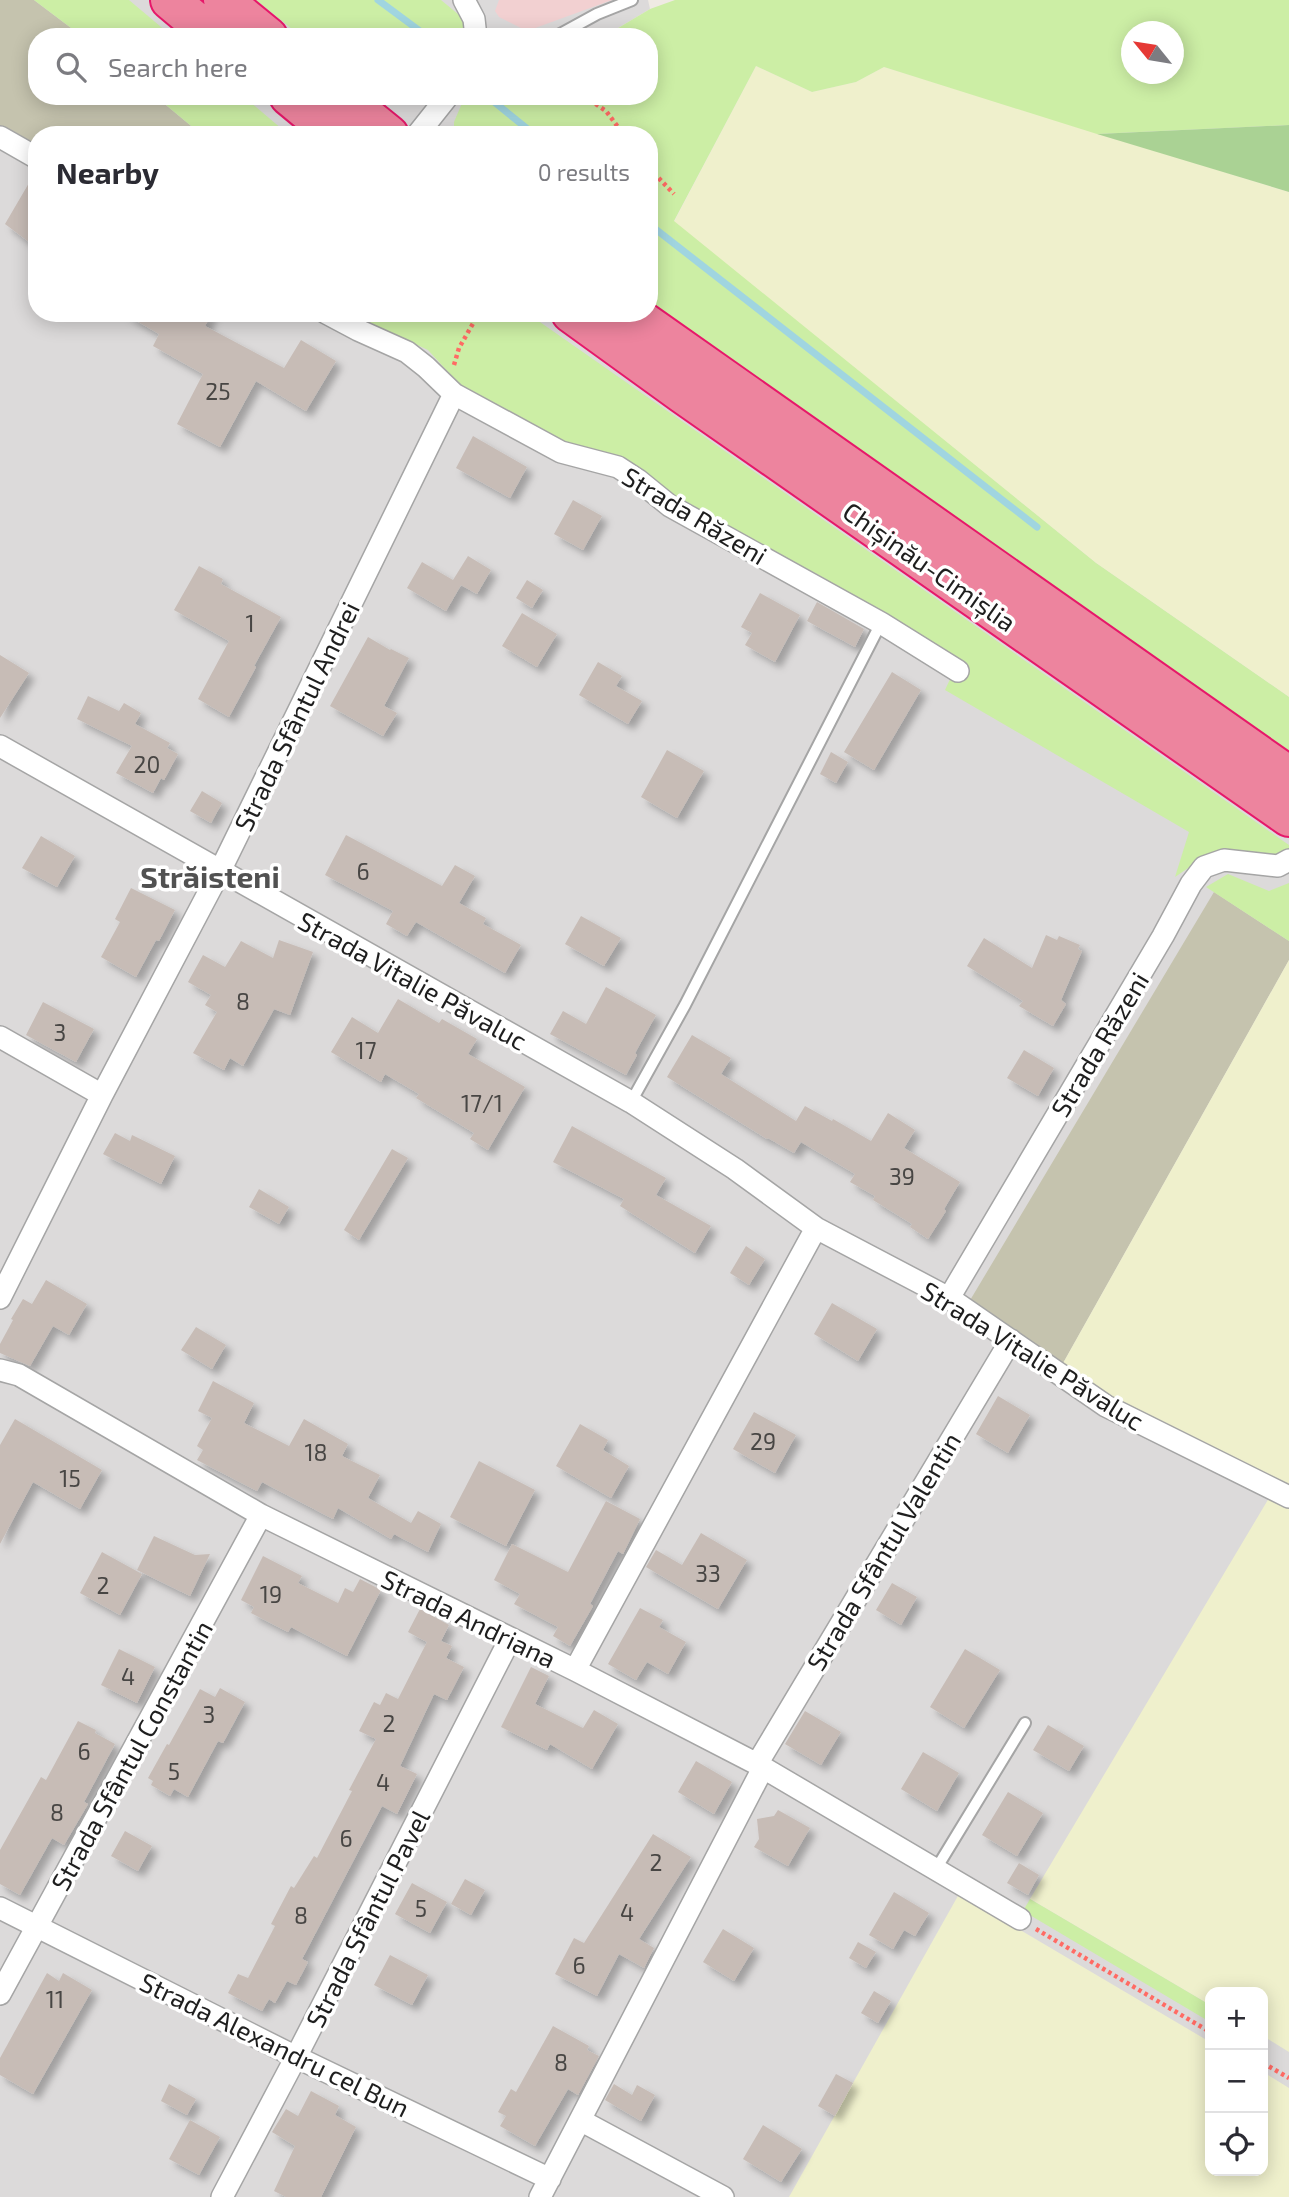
<!DOCTYPE html>
<meta charset="utf-8">
<style>
body{margin:0;font-family:"Exo 2",sans-serif;background:#f7f7f7;color:#2b2b33}
.controls{position:absolute;right:21px;bottom:21px;display:grid;overflow:hidden;border-radius:14px;box-shadow:0 4px 18px #0003}
.controls button{width:63px;height:63px;display:grid;place-items:center;padding:0;border:0;border-bottom:2px solid #e1e1e2;background:#fff;color:#2b2b33;font:35px sans-serif}
.compass{position:absolute;left:1121px;top:21px;width:63px;height:63px;border-radius:50%;background:#fff;box-shadow:0 4px 18px #0003;rotate:300deg}
.list{margin:0;padding:0;list-style:none}
h2{display:flex;justify-content:space-between;align-items:center;height:91px;margin:0;padding:0 28px;font-size:30px}
h2 small{font-size:23px;font-weight:400;color:#7c7c81}
.icon{flex:none;width:38px;height:38px;fill:none;stroke:currentColor;stroke-width:2;stroke-linecap:round;stroke-linejoin:round}
.map{position:relative;flex:none;width:1289px;height:2197px;overflow:hidden}
.search{position:absolute;background:#fff;box-shadow:0 4px 18px #0003;left:28px;top:28px;width:630px;height:77px;display:flex;align-items:center;gap:18px;box-sizing:border-box;padding:0 24px;border-radius:28px;color:#7c7c81;font-size:26px}
.panel{position:absolute;background:#fff;box-shadow:0 4px 18px #0003;left:28px;top:126px;width:630px;height:196px;border-radius:28px}
.map>svg:first-child{display:block}
.residential{fill:#dcdada;fill-rule:evenodd}
.commercial{fill:#f2d0d1}
.construction{fill:#c5c3ae}
.farmland{fill:#eff0cc}
.grass{fill:#cceea5;fill-rule:evenodd}
.forest{fill:#aad294}
.lines{fill:none;stroke-linecap:round;stroke-linejoin:round}
.stream{stroke:#a0d5e0;stroke-width:7}
.building{fill:#c7bcb6;filter:url(#shadow)}
.lane-casing{stroke:#a5a5a5;stroke-width:14}
.street-casing{stroke:#a5a5a5;stroke-width:24}
.highway-casing{stroke:#e6186a;stroke-width:42}
.path{stroke:#ff6b64;stroke-width:4.5;stroke-dasharray:3.5 3.5;stroke-linecap:butt}
.lane{stroke:#fff;stroke-width:10}
.street{stroke:#fff;stroke-width:21}
.highway{stroke:#ed849e;stroke-width:38}
.labels{text-anchor:middle;dominant-baseline:central;stroke-width:7;stroke-linejoin:round;paint-order:stroke}
.number-label{font-size:23px;fill:#484644}
.street-label{font-size:26px;fill:#1e1e1e;stroke:#fff}
.quarter-label{font-size:30px;font-weight:bold;fill:#515151;stroke:#fff}
</style>
<div class="map">
<svg width="1289" height="2197" viewBox="0 0 1289 2197">
<defs>
<filter id="shadow"><feDropShadow dx="6" dy="6" stdDeviation="3.5" flood-color="#0004"/></filter>
</defs>
<rect width="100%" height="100%" fill="#efeae3"/>
<path class="residential" d="M0,0H648L650,9L603,37H37V96H519L566,135H37V313H649V202L1096,563L1289,697V2197H0ZM1210,1992H1263V2171H1210Z"/>
<path class="commercial" d="M499,0H612L527,31L499,17L495,11Z"/>
<path class="construction" d="M0,0H34L83,37H37V96H155L202,135H37V146L0,126Z
M1214,892L1289,941V960L1062,1365L969,1302Z"/>
<path class="farmland" d="M756,66L812,92L856,82L884,67L1289,192V697L1096,563L674,222Z
M1289,960V1487L1129,1407L1062,1365Z
M1269,1498L1289,1508V2052L1263,2036V1992H1210V2005L1030,1899Z
M959,1894L1210,2042V2171H1263V2072L1289,2088V2197H789Z"/>
<path class="grass" d="M34,0H129L173,37H83Z
M256,0H441L464,19L466,37H302Z
M675,0H1289V125L1097,134L884,67L856,82L812,92L756,66L674,221L1096,563L1289,697V756L740,369L649,302V135H454V122L465,96H649V37H603L650,9ZM1132,32H1174V74H1132Z
M155,96H243L289,135H202Z
M348,313H527L1289,845V851L1276,858H1203L1175,877L1189,832L945,690L959,660L817,574L562,444L461,386L428,350Z
M1228,874L1269,891L1289,883V941L1206,887Z
M1030,1899L1210,2005V2022L1023,1911Z"/>
<path class="forest" d="M1289,125V192L1097,134Z"/>
<g class="lines">
<path class="stream" d="M378,0L428,37
M493,101L535,135
M649,224L1037,527"/>
</g>
<path class="building" d="M36,171H37V248L5,224Z
M123,313H212L205,326L284,368L301,340L336,361L306,411L256,381L220,447L177,424L203,374L153,346L159,334Z
M473,436L527,467L510,498L456,468Z
M573,500L602,516L583,550L554,534Z
M468,556L491,570L477,594L461,585L446,611L407,588L422,562L453,580Z
M199,566L223,579L221,584L281,617L254,666L256,667L229,717L198,699L229,641L174,610Z
M527,580L543,590L532,608L516,598Z
M760,593L800,615L775,662L745,645L752,633L741,627Z
M817,602L864,629L855,647L807,621Z
M522,613L557,634L537,667L502,646Z
M368,637L390,650L391,649L409,658L384,706L397,713L383,736L330,706Z
M0,655L29,673L0,718Z
M598,662L622,676L616,686L642,701L628,724L579,695Z
M892,672L921,690L874,770L844,752Z
M88,696L119,711L124,703L141,713L135,724L170,743L167,748L178,754L164,780L161,778L153,793L116,773L132,746L77,719Z
M667,750L704,771L677,818L641,797Z
M831,752L848,762L836,783L820,774Z
M202,791L222,803L211,823L190,811Z
M346,835L442,886L455,865L475,876L459,903L486,918L483,924L521,945L505,973L416,922L407,936L386,924L393,911L325,875Z
M41,836L75,856L57,887L22,868Z
M131,888L175,910L159,941L156,940L136,977L101,957L120,922L115,919Z
M581,916L621,938L604,966L565,944Z
M1046,935L1057,940L1059,936L1080,945L1078,949L1082,951L1061,1000L1066,1004L1053,1026L1019,1006L1023,1001L967,966L984,938L1032,968Z
M279,940L313,952L290,1015L274,1009L243,1066L230,1058L224,1070L193,1053L217,1012L205,1005L211,995L188,982L203,955L225,967L241,941L273,958Z
M606,987L656,1015L635,1053L637,1055L626,1075L550,1034L563,1011L586,1024Z
M398,999L439,1023L442,1019L477,1039L468,1054L525,1087L488,1150L470,1139L474,1133L416,1098L419,1094L385,1074L381,1082L331,1052L352,1017L378,1033Z
M43,1002L94,1029L76,1062L26,1035Z
M692,1035L731,1058L721,1074L796,1121L805,1106L832,1121L833,1119L871,1141L888,1113L915,1130L904,1148L960,1182L944,1209L946,1211L928,1239L910,1227L912,1224L873,1200L875,1196L850,1182L855,1174L801,1142L794,1153L768,1138L767,1139L667,1077Z
M1024,1050L1054,1068L1038,1096L1007,1078Z
M572,1126L666,1178L656,1195L711,1226L695,1253L620,1206L624,1199L553,1162Z
M115,1133L130,1141L132,1135L175,1156L161,1184L103,1154Z
M392,1149L408,1158L359,1240L344,1230Z
M259,1189L289,1207L279,1224L249,1207Z
M746,1246L765,1259L749,1285L730,1273Z
M46,1280L87,1304L69,1335L53,1326L30,1366L0,1353V1344L13,1320L11,1319L23,1299L32,1304Z
M832,1303L877,1329L858,1361L814,1334Z
M196,1327L226,1345L212,1369L181,1350Z
M213,1381L254,1403L244,1423L289,1446L304,1419L348,1444L342,1456L380,1475L368,1498L411,1523L418,1511L441,1524L428,1552L394,1534L391,1539L338,1508L333,1519L262,1482L257,1491L197,1460L203,1450L197,1446L212,1418L198,1411Z
M998,1396L1030,1415L1008,1453L976,1434Z
M754,1412L796,1435L775,1473L733,1449Z
M15,1419L102,1470L80,1509L33,1482L0,1544V1445Z
M580,1424L608,1440L603,1450L629,1466L611,1498L556,1466Z
M479,1461L535,1490L506,1546L450,1517Z
M606,1501L640,1519L623,1554L618,1551L590,1604L593,1606L570,1646L553,1636L558,1627L514,1604L520,1594L494,1580L512,1544L568,1572Z
M701,1533L747,1560L718,1609L646,1567L656,1550L682,1565Z
M154,1536L195,1555L210,1554L190,1596L137,1570Z
M102,1552L142,1574L120,1615L80,1593Z
M263,1556L302,1576L298,1583L338,1603L345,1588L353,1592L360,1579L381,1590L347,1656L291,1627L288,1632L251,1613L254,1607L241,1600Z
M892,1583L917,1597L901,1625L876,1610Z
M640,1608L663,1620L659,1627L686,1642L668,1674L647,1662L636,1680L608,1664Z
M420,1609L449,1625L441,1641L452,1646L446,1658L464,1667L447,1700L434,1694L400,1766L417,1774L397,1814L382,1806L302,1959L308,1962L296,1985L287,1981L275,2003L269,1999L262,2011L228,1993L238,1974L248,1978L275,1926L271,1924L291,1886L294,1888L314,1856L317,1858L352,1791L349,1790L376,1739L359,1731L374,1702L380,1705L386,1693L398,1699L427,1642L408,1632Z
M119,1649L155,1667L137,1703L101,1685Z
M965,1649L1000,1670L964,1728L930,1707Z
M531,1667L549,1676L535,1704L583,1728L594,1710L618,1724L592,1769L550,1744L547,1750L501,1727Z
M220,1688L245,1702L223,1743L218,1741L188,1797L174,1789L170,1796L151,1785L153,1781L148,1778L167,1744L169,1745L200,1689L215,1697Z
M805,1711L841,1732L821,1765L785,1744Z
M78,1721L96,1730L95,1733L115,1744L84,1802L88,1804L64,1845L52,1838L20,1895L0,1884V1850L41,1777L46,1780Z
M1048,1725L1084,1746L1069,1771L1033,1750Z
M923,1752L959,1773L937,1811L901,1789Z
M696,1761L732,1782L714,1814L678,1792Z
M1008,1792L1043,1813L1017,1856L982,1835Z
M778,1810L810,1828L788,1866L754,1847L759,1839L757,1819L774,1816Z
M125,1831L152,1846L138,1871L111,1856Z
M653,1834L691,1857L639,1939L654,1948L644,1968L619,1954L597,1996L555,1974L574,1938L584,1943Z
M1019,1863L1039,1875L1028,1895L1007,1883Z
M465,1879L485,1890L471,1915L451,1904Z
M412,1883L447,1902L430,1933L395,1914Z
M894,1892L929,1913L915,1936L904,1930L893,1949L869,1935Z
M723,1929L754,1948L734,1981L703,1962Z
M858,1942L876,1952L866,1968L849,1958Z
M390,1955L428,1975L412,2005L374,1985Z
M47,1973L59,1981L63,1973L92,1990L33,2094L0,2075V2058Z
M874,1991L891,2001L878,2023L861,2013Z
M553,2026L589,2046L587,2050L599,2056L578,2095L568,2089L535,2146L500,2126L506,2116L498,2112L511,2089L516,2092Z
M836,2074L853,2083L835,2116L818,2106Z
M169,2084L196,2099L187,2115L161,2101Z
M614,2084L632,2095L637,2085L655,2095L641,2121L605,2100Z
M311,2091L339,2106L335,2115L356,2127L321,2197H286L274,2191L295,2146L272,2132L286,2109L298,2116Z
M190,2120L220,2137L199,2175L169,2159Z
M763,2125L802,2149L781,2182L743,2159Z"/>
<g class="lines">
<defs>
<path id="lane" d="M555,37L597,14L632,0
M631,1102L685,1005L881,623
M936,1869L1025,1723"/>
<path id="street" d="M464,0L474,19L476,37
M417,135L448,96
M0,137L37,158
M326,313L358,330L407,352L426,367L454,394L561,452L618,467L638,480L670,506L881,623L958,671
M0,746L631,1102L735,1169L816,1228L949,1298L1106,1406L1289,1497
M0,1037L102,1095
M0,1298L102,1095L220,871L454,394
M949,1298L1163,936L1191,884L1204,867L1224,860L1278,866L1289,860
M0,1370L19,1375L261,1515L575,1670L757,1764L1020,1919
M575,1670L816,1228
M757,1764L1011,1340
M0,1908L296,2057L550,2179
M0,1994L261,1515
M580,2120L723,2197
M222,2197L296,2057L510,1639
M540,2197L763,1768"/>
<path id="highway" d="M170,0L214,37
M223,0L268,37
M289,96L336,135
M341,96L389,135
M571,313L683,394L1289,817
M631,313L1289,776"/>
</defs>
<use href="#lane" class="lane-casing"/>
<use href="#street" class="street-casing"/>
<use href="#highway" class="highway-casing"/>
<path class="path" d="M584,96L606,111L624,135
M649,168L674,194
M454,365L459,348L479,313
M1036,1929L1210,2032
M1263,2063L1289,2078"/>
<use href="#lane" class="lane"/>
<use href="#street" class="street"/>
<use href="#highway" class="highway"/>
</g>
<g class="labels">
<g class="number-label">
<text x="218" y="391">25</text>
<text x="250" y="623">1</text>
<text x="147" y="764">20</text>
<text x="363" y="871">6</text>
<text x="243" y="1001">8</text>
<text x="60" y="1032">3</text>
<text x="366" y="1050">17</text>
<text x="482" y="1103">17/1</text>
<text x="902" y="1176">39</text>
<text x="763" y="1441">29</text>
<text x="316" y="1452">18</text>
<text x="70" y="1478">15</text>
<text x="708" y="1573">33</text>
<text x="103" y="1585">2</text>
<text x="271" y="1594">19</text>
<text x="128" y="1676">4</text>
<text x="209" y="1714">3</text>
<text x="389" y="1723">2</text>
<text x="84" y="1751">6</text>
<text x="174" y="1771">5</text>
<text x="383" y="1782">4</text>
<text x="57" y="1812">8</text>
<text x="346" y="1838">6</text>
<text x="656" y="1862">2</text>
<text x="421" y="1908">5</text>
<text x="627" y="1912">4</text>
<text x="301" y="1915">8</text>
<text x="579" y="1965">6</text>
<text x="55" y="1999">11</text>
<text x="561" y="2062">8</text>
</g>
<g class="street-label">
<text transform="translate(695 515) rotate(31)">Strada Răzeni</text>
<text transform="translate(930 566) rotate(35)">Chișinău-Cimișlia</text>
<text transform="translate(296 716) rotate(-64)">Strada Sfântul Andrei</text>
<text transform="translate(413 980) rotate(29)">Strada Vitalie Păvaluc</text>
<text transform="translate(1099 1044) rotate(-59)">Strada Răzeni</text>
<text transform="translate(1033 1355) rotate(32)">Strada Vitalie Păvaluc</text>
<text transform="translate(883 1551) rotate(-59)">Strada Sfântul Valentin</text>
<text transform="translate(469 1618) rotate(26)">Strada Andriana</text>
<text transform="translate(131 1755) rotate(-61)">Strada Sfântul Constantin</text>
<text transform="translate(367 1918) rotate(-63)">Strada Sfântul Pavel</text>
<text transform="translate(275 2044) rotate(26)">Strada Alexandru cel Bun</text>
</g>
<g class="quarter-label">
<text x="210" y="876">Străisteni</text>
</g>
</g>
</svg>
<div class="controls">
<button>+</button>
<button>−</button>
<button><svg class="icon" aria-label="locate" viewBox="0 0 24 24"><circle cx="12" cy="12" r="6"/><path d="M12 2v4M12 18v4M2 12h4M18 12h4"/></svg></button>
</div>
<svg class="compass" viewBox="-18 -18 36 36"><path d="M0-13l5 13h-10z" fill="#e53935"/><path d="M0 13l5-13h-10z" fill="#7c7c81"/></svg>
<div class="search"><svg class="icon" aria-label="search" viewBox="0 0 24 24"><circle cx="10" cy="10" r="6"/><path d="M15 15l6 6"/></svg>Search here</div>
<section class="panel">
<h2>Nearby<small>0 results</small></h2>
<ul class="list">
</ul>
</section>
</div>
